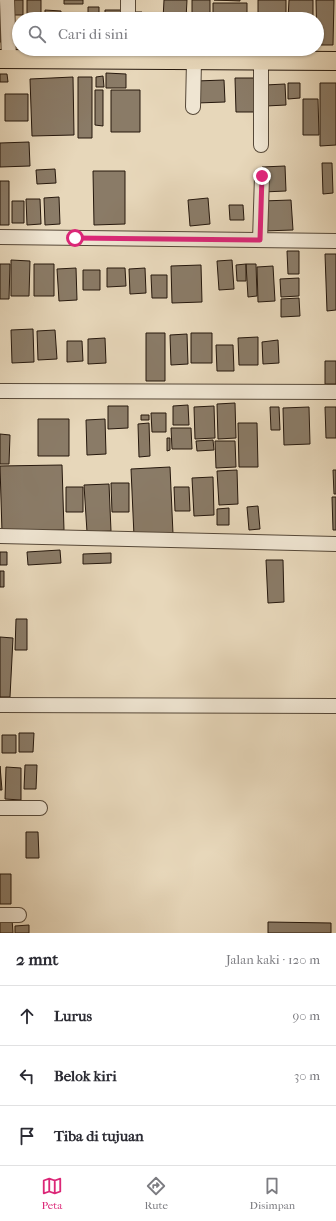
<!DOCTYPE html>
<html lang="id">
<meta charset="utf-8">
<style>
body{margin:0;font-family:"IM FELL French Canon",serif;background:#f2f2f3;color:#2b2b33}
.stop{position:absolute;width:12px;height:12px;margin:-9px;border:3px solid #db2777;border-radius:50%;background:#fff}
.stop.end{background:#db2777;border-color:#fff;box-shadow:0 1px 4px #0008}
.list{margin:0;padding:0;list-style:none}
h2{display:flex;justify-content:space-between;align-items:center;height:52px;margin:0;padding:0 16px;font-size:17px}
h2 small{font-size:13px;font-weight:400;color:#7c7c81}
.list li{display:grid;grid-template-columns:26px 1fr auto;gap:12px;align-items:center;box-sizing:border-box;height:60px;padding:0 16px;border-top:1px solid #e1e1e2}
.list b{display:block;font-size:15px;white-space:nowrap}
.list em{font-size:13px;font-style:normal;color:#7c7c81}
.icon{flex:none;width:22px;height:22px;fill:none;stroke:currentColor;stroke-width:2;stroke-linecap:round;stroke-linejoin:round}
.map{position:relative;flex:none;width:336px;height:933px;overflow:hidden}
.search{position:absolute;background:#fff;box-shadow:0 1px 3px #0004;left:12px;right:12px;top:12px;height:44px;display:flex;align-items:center;gap:10px;box-sizing:border-box;padding:0 14px;border-radius:22px;color:#7c7c81;font-size:15px}
.sheet{height:232px;background:#fff}
nav{display:flex;justify-content:space-around;align-items:center;box-sizing:border-box;height:56px;border-top:1px solid #e1e1e2;background:#fff;font-size:11px;color:#7c7c81}
nav a{display:grid;justify-items:center;gap:2px}
nav .on{color:#db2777}
.map>svg:first-child{display:block}
.building{fill:#8a7b67;stroke:#26180d}
.lines{fill:none;stroke-linecap:round;stroke-linejoin:round}
.minor-casing{stroke:#564838;stroke-width:16}
.major-casing{stroke:#26180d;stroke-width:20}
.minor{stroke:#efe5d2;stroke-width:14}
.major{stroke:#e7d7ba;stroke-width:18}
.route{stroke:#db2777;stroke-width:5}
</style>
<div class="map">
<svg width="336" height="933" viewBox="0 0 336 933">
<rect width="100%" height="100%" fill="#e7d7ba"/>
<filter id="stains"><feTurbulence type="fractalNoise" baseFrequency=".005" numOctaves="4"/><feColorMatrix values="0 0 0 0 .2 0 0 0 0 .09 0 0 0 0 .02 0 0 0 .5 -.17"/></filter>
<radialGradient id="worn" r=".72"><stop offset=".6" stop-color="#630" stop-opacity="0"/><stop offset="1" stop-color="#630" stop-opacity=".3"/></radialGradient>
<path class="building" d="M10,0H23V15H10Z
M27,0H41V14H27Z
M64,0H83V4H64Z
M164,0H187L186,19H163Z
M192,0H210V17H192Z
M214,0H240V1Z
M258,0H286V19H258Z
M289,0H313V19H288Z
M316,0H334L333,45H317Z
M213,3H247V19H213Z
M88,7H99V19H88Z
M45,10L61,11V19H45Z
M105,10H123V19H105Z
M130,12H142V19H130Z
M27,18H42V19H27Z
M0,28H1V42H0Z
M106,73L126,74V88H106Z
M0,74H7L8,82H0Z
M103,76L104,87H96V77Z
M73,77L74,135L32,136L30,79Z
M78,77H92V138H78Z
M235,78H257L258,112H236Z
M224,80L225,102L197,103L196,81Z
M288,83H300V98L288,99Z
M320,83H336V145L320,146Z
M285,84L286,105L266,106L265,85Z
M95,90H103V126L95,125Z
M111,90H140V132H111Z
M5,94H28V121H5Z
M303,99H318L319,135H303Z
M29,142L30,166L0,167V143Z
M322,163H332L333,193L323,194Z
M285,166L286,191L263,192L262,167Z
M55,169L56,183L37,184L36,170Z
M93,171H125V224L94,225Z
M0,181H9V225H0Z
M59,197L60,224L45,225L44,198Z
M208,198L210,224L190,226L188,200Z
M26,199H40L41,224L27,225Z
M291,200L293,230L263,231L262,201Z
M12,201H24V223H12Z
M229,205H243L244,220H230Z
M287,251H299V274H288Z
M325,254H336V310L327,311Z
M11,260L30,261L29,296H11Z
M232,260L234,289L219,290L217,261Z
M0,264H10L9,299H0Z
M34,264H54V296H34Z
M246,264V281H237L236,265Z
M246,264H256L257,296L248,297Z
M201,265L202,302L172,303L171,266Z
M273,266L275,301L258,302L257,267Z
M76,268L77,300L59,301L57,269Z
M107,268H125L126,286L107,287Z
M145,268L146,293L130,294L129,269Z
M83,270H100V290H83Z
M151,275H167V298H152Z
M299,278V296L281,297L280,279Z
M299,298L300,316L281,317V299Z
M33,329L34,362L12,363L11,330Z
M55,330L57,359L38,360L37,331Z
M146,333H165V381H146Z
M191,333H212V363H191Z
M187,334L188,364L171,365L170,335Z
M258,337V365H239L238,338Z
M105,338L106,363L88,364V339Z
M278,340L279,363L263,364L262,342Z
M67,341H82L83,361L67,362Z
M216,345H233L234,371H217Z
M325,361H336V384H325Z
M235,403L236,438L218,439L217,404Z
M188,405L189,425H173V406Z
M108,406H128V428L108,429Z
M214,406L215,438L195,439L194,407Z
M270,407H279L280,430H271Z
M309,407L310,444L284,445L283,408Z
M325,407H336V438H326Z
M151,413H166V432H152Z
M141,415H149V420H141Z
M38,419H69V456H38Z
M105,419L106,454L87,455L86,420Z
M149,423L150,456L139,457L138,424Z
M238,423H257L258,467H239Z
M171,428H191L192,449H172Z
M0,434L10,435L9,464H0Z
M167,438H170V450L167,451Z
M213,440L214,450L197,451L196,441Z
M215,441H235L236,467L216,468Z
M62,465L64,530L2,532L0,466Z
M170,467L173,534L134,536L131,469Z
M237,470L238,504L219,505L217,471Z
M333,470H336V494H334Z
M213,477L214,515L194,516L192,478Z
M111,483H129V512H112Z
M109,484L111,531L87,532L84,485Z
M66,487H83V512H66Z
M174,487H189L190,511H175Z
M332,497H336V530H333Z
M258,506L260,529L249,530L247,507Z
M229,508V525H217V509Z
M60,550L61,563L28,565L27,552Z
M0,552H7V565H0Z
M111,553V563L83,564V554Z
M266,560H283L284,602L268,603Z
M0,571H4V587H0Z
M16,619H27V650H15Z
M0,637L13,638L10,697H0Z
M19,733H34L33,752H19Z
M2,735H16V753H2Z
M25,765H37L36,789H24Z
M0,766L2,790H0Z
M6,767L21,768V800L5,799Z
M26,832H38L39,858H26Z
M0,874H11V904H0Z
M0,919H12L13,933H0Z
M268,922L331,923V933H268Z
M29,925V933H15V926Z"/>
<g class="lines">
<defs>
<path id="minor" d="M7,0L9,59
M128,0V19
M261,61V145
M193,107L194,61
M0,237L336,241
M260,240L262,176
M0,391L336,392
M0,536L336,544
M0,705L336,706
M0,808H40
M0,915H19"/>
<path id="major" d="M0,59L336,61"/>
</defs>
<use href="#minor" class="minor-casing"/>
<use href="#major" class="major-casing"/>
<use href="#minor" class="minor"/>
<use href="#major" class="major"/>
</g>
<g class="lines">
<path class="route" d="M75,238L260,240L262,176"/>
</g>
<rect width="100%" height="100%" filter="url(#stains)"/>
<rect width="100%" height="100%" fill="url(#worn)"/>
</svg>
<div class="stop" style="left:75px;top:238px"></div>
<div class="stop end" style="left:262px;top:176px"></div>
<div class="search"><svg class="icon" aria-label="search" viewBox="0 0 24 24"><circle cx="10" cy="10" r="6"/><path d="M15 15l6 6"/></svg>Cari di sini</div>
</div>
<section class="sheet">
<h2>2 mnt<small>Jalan kaki · 120 m</small></h2>
<ul class="list">
<li><svg class="icon" aria-label="ahead" viewBox="0 0 24 24"><path d="M12 20V5M6 11l6-6 6 6"/></svg><div><b>Lurus</b></div><em>90 m</em></li>
<li><svg class="icon" aria-label="left" viewBox="0 0 24 24"><path d="M17 20v-9H6M10 6l-5 5 5 5"/></svg><div><b>Belok kiri</b></div><em>30 m</em></li>
<li><svg class="icon" aria-label="arrive" viewBox="0 0 24 24"><path d="M6 21V4h12l-3 4 3 4H6"/></svg><div><b>Tiba di tujuan</b></div></li>
</ul>
</section>
<nav>
<a class="on"><svg class="icon" aria-label="map" viewBox="0 0 24 24"><path d="M3 6l6-2 6 2 6-2v14l-6 2-6-2-6 2zM9 4v14M15 6v14"/></svg>Peta</a>
<a><svg class="icon" aria-label="directions" viewBox="0 0 24 24"><path d="M12 3l9 9-9 9-9-9zM9 14v-3h6M13 9l2 2-2 2"/></svg>Rute</a>
<a><svg class="icon" aria-label="saved" viewBox="0 0 24 24"><path d="M7 4h10v16l-5-4-5 4z"/></svg>Disimpan</a>
</nav>
